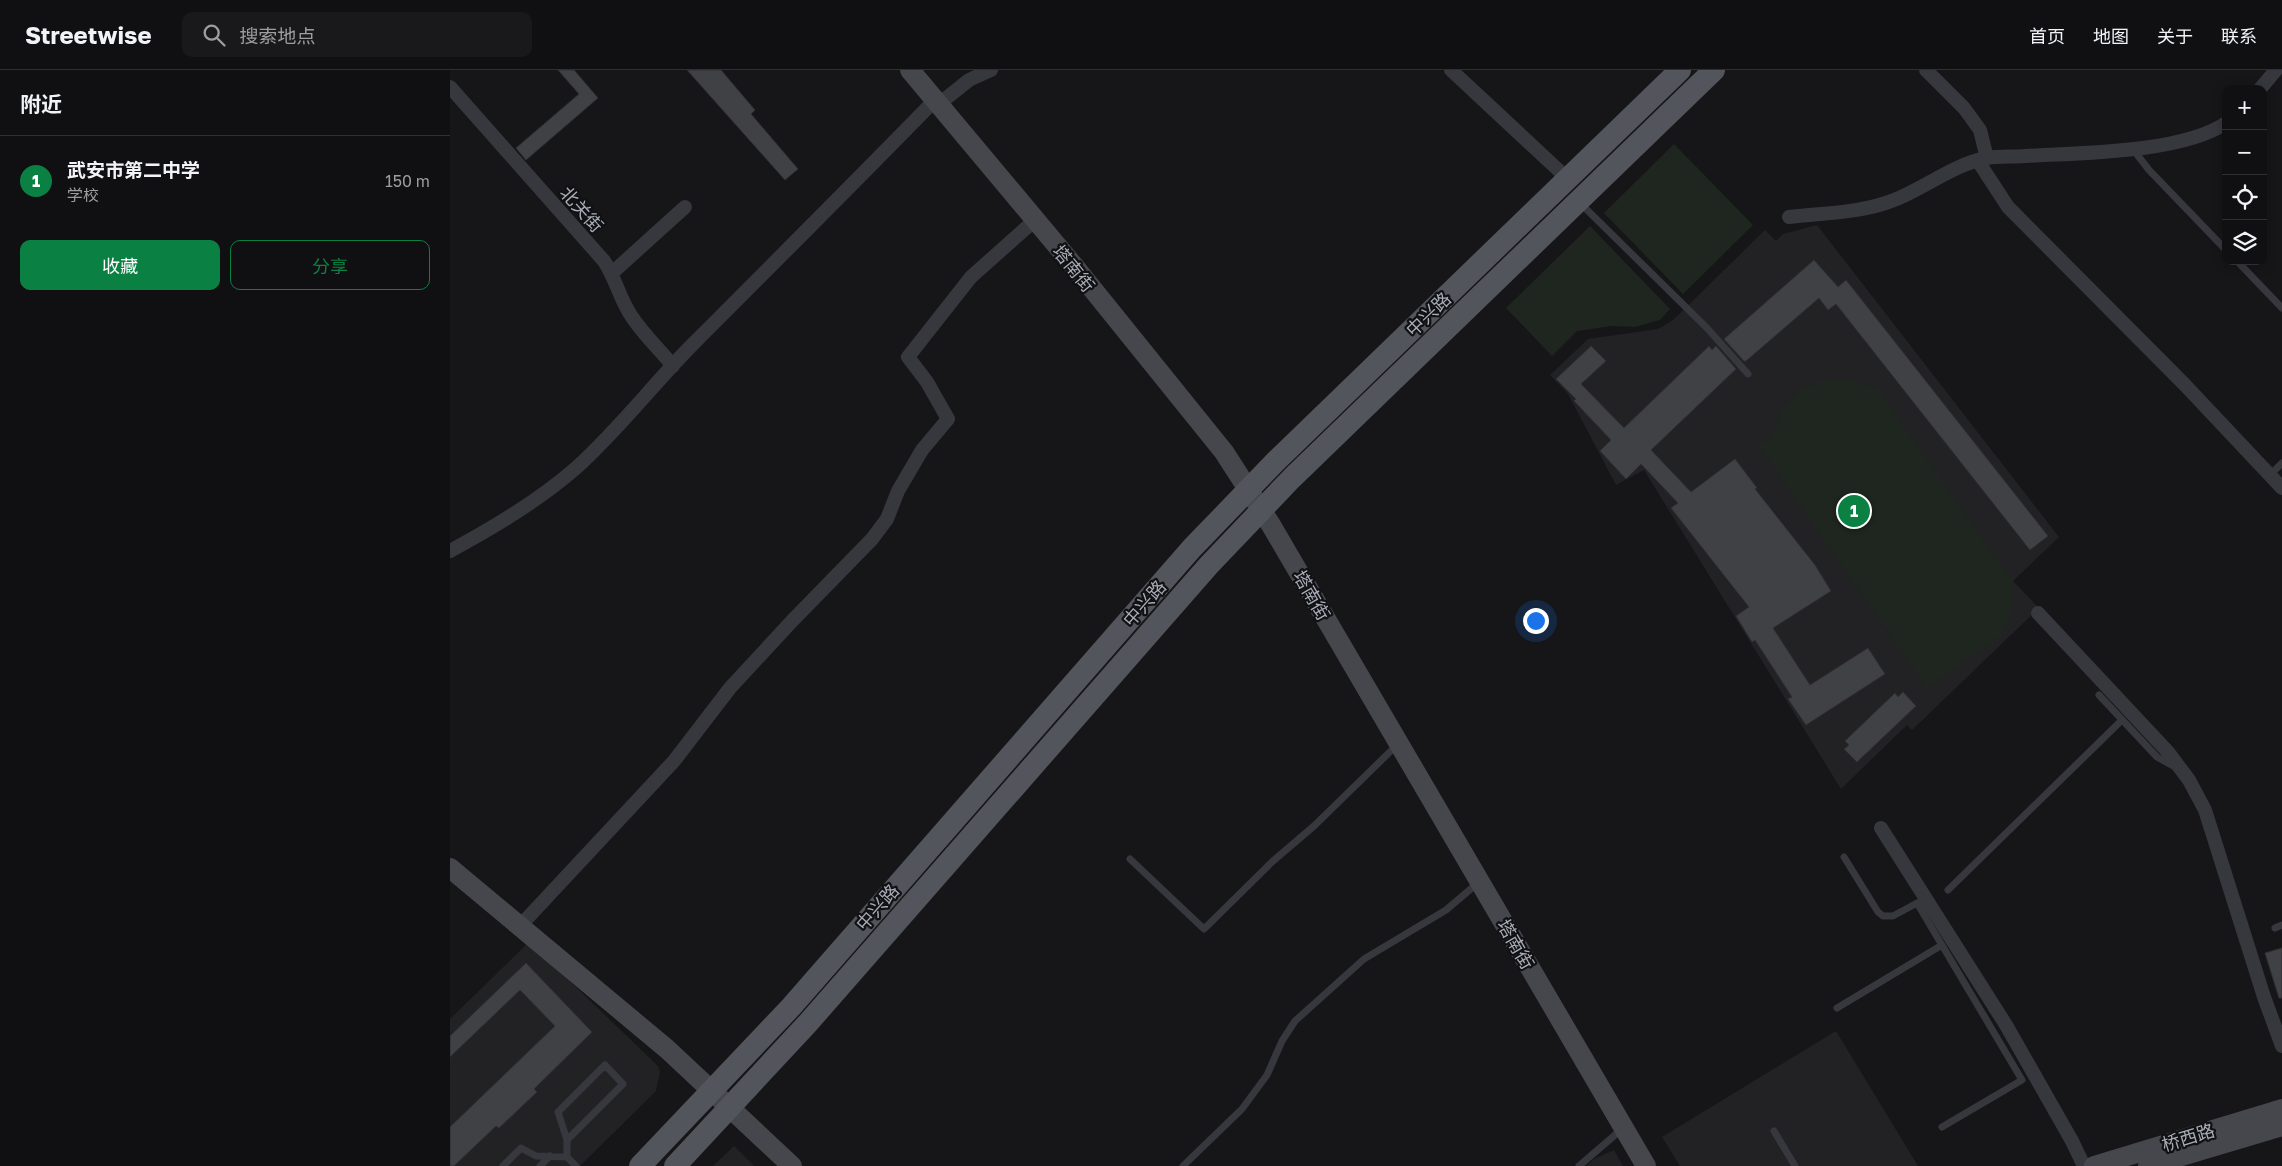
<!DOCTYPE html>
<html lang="zh">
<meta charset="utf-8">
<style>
body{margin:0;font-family:"Golos Text","Noto Sans SC",sans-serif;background:#19191b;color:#f1f3f6}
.controls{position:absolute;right:15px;top:15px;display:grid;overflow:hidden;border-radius:10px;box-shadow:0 2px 12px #0003}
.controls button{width:45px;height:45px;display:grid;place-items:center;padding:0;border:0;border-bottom:1px solid #303032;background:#101012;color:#f1f3f6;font:25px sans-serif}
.you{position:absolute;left:1085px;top:550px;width:18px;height:18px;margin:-12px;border:4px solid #fff;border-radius:50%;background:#1a73e8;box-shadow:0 0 0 8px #1a73e833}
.badge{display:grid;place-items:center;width:32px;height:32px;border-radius:50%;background:#0b8043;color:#fff;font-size:16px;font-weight:700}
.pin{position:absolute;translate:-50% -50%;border:2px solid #fff;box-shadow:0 1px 5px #0006}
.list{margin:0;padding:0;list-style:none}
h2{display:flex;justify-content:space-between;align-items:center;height:65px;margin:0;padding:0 20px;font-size:21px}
h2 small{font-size:16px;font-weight:400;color:#9c9d9f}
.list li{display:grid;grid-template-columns:32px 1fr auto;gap:15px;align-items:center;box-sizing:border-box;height:90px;padding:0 20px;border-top:1px solid #303032}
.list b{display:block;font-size:19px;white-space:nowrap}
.list p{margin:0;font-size:16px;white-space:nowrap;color:#9c9d9f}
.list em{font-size:16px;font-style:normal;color:#9c9d9f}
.actions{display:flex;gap:10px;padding:15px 20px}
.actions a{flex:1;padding:11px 0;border:1px solid #0b8043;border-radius:10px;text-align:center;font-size:18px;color:#0b8043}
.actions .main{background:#0b8043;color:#fff}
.icon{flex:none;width:28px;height:28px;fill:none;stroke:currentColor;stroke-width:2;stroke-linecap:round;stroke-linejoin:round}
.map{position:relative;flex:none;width:1832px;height:1096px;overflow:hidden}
header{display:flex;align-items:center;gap:30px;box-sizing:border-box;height:70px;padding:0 25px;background:#101012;border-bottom:1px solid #303032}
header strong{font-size:24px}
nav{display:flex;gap:28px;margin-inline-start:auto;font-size:18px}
.search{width:350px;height:45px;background:#19191b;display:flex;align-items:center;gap:12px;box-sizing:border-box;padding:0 18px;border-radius:10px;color:#9c9d9f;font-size:19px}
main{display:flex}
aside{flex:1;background:#101012}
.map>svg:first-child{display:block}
.built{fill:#222225}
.green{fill:#1e261f}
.building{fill:#404145;stroke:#303034}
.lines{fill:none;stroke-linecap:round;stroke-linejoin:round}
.lane{stroke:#37383d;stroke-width:7}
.street{stroke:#37383d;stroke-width:14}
.secondary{stroke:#45474d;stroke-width:20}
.primary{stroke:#53555c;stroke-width:22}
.labels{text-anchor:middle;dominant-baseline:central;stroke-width:4.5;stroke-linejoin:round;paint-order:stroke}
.street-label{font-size:18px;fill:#a8adb8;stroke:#111113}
</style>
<header>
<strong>Streetwise</strong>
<div class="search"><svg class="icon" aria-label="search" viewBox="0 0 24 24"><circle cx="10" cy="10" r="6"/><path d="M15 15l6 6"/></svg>搜索地点</div>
<nav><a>首页</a><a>地图</a><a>关于</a><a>联系</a></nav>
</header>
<main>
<aside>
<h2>附近<small></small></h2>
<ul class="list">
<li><span class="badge">1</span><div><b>武安市第二中学</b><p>学校</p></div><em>150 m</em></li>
</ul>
<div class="actions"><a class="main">收藏</a><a>分享</a></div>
</aside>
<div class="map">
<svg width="1832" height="1096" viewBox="0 0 1832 1096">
<rect width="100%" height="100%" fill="#161618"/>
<path class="built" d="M1367,155L1609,467L1563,511L1589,538L1462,660L1457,655L1391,719L1194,400L1166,415L1118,324L1100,305L1138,269L1208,259L1223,250L1315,160L1326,171L1333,164Z
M79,872L208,996L210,1002L206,1021L130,1096H0V949Z
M1386,961L1468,1096H1230L1212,1067Z
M284,1076L304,1096H263Z
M1164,1080L1173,1096H1136L1144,1089Z"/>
<path class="green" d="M1224,74L1303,155L1233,224L1154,143Z
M1140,156L1220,239L1210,250L1185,257L1162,256L1127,261L1102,286L1056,238Z
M1394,308L1406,310L1429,320L1561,510L1562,536L1558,552L1550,567L1477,618L1308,375L1321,366L1333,338L1347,323L1369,311Z"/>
<path class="building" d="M108,0H124L148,28L76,90L66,78L129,24Z
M237,0H271L305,40L301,44L348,99L335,110Z
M1364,190L1388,217L1396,210L1598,466L1580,480L1386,234L1378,240L1369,228L1296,291H1294L1274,269Z
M1141,276L1156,291L1131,314L1174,358L1259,276L1262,280L1266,276L1286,299L1201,380L1241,422L1285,389L1307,418L1305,419L1365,495L1381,521L1323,558L1360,615L1418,578L1435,604L1356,655L1338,629L1342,627L1305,570L1302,572L1286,546L1299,537L1221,438L1228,433L1191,394L1176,409L1150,381L1161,370L1124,331L1126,329L1106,309Z
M1453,622L1466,636L1407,692L1394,679L1399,675L1395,671L1445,623L1448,627Z
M1832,878V928H1829L1815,883Z
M76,893L142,962L84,1019L87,1022L49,1058L46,1056L4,1096H0V1057L105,956L70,920L0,987V966Z"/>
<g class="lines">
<path class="lane" d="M1682,78L1699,100L1776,180
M1130,133L1257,258L1298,304
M1787,191L1832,238
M1820,405L1832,393
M1649,625L1707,687L1725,697
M1394,787L1428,842L1433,846H1443L1467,833L1572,1010L1492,1057
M680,789L754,859L823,791L864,756L948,674
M1498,820L1672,650
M1825,858L1832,855
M1387,938L1492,875
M1324,1061L1345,1096
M117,1070L173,1014L155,995L108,1042L117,1070V1087L126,1096
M53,1096L71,1078L86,1086L117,1087
M90,1096L100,1086
M733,1096L792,1039L817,1005L832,971L845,951L914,889L996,840L1029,812
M1129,1096L1172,1059"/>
<path class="street" d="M1001,0L1118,109
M1476,0L1514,38L1530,60L1537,88
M0,17L154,191C166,209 170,230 182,247C194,265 210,280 223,296
M1810,19L1826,0
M489,34L519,10L541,0
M1528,91L1558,137L1735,315L1832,418
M1339,147C1373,143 1412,143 1444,130C1475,118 1504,94 1537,88C1549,86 1563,87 1575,86C1629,83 1732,83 1776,53
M162,203L235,137
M0,481C44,457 88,431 126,398C167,361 201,317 240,277C322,195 404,113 485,30
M1588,543L1718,682L1739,710L1755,740L1814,927L1832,976
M1431,758L1556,955L1622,1071L1634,1096
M70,856L224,691L280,618L342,551L422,469L437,449L448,421L472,380L498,349L477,312L458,287L521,207L585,150"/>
<path class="secondary" d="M460,0L624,196L774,382L821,455L1196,1096
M0,798L217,979L342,1096
M1644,1096L1832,1039
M1698,1096L1832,1056"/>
<path class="primary" d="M190,1096L341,937L742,478L826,391L1230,0
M225,1096L358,953L759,495L842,408L1264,0"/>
</g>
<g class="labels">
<g class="street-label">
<text transform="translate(132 139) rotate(48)">北关街</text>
<text transform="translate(624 198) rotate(51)">塔南街</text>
<text transform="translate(978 244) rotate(-44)">中兴路</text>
<text transform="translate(862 525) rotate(60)">塔南街</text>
<text transform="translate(694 533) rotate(-49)">中兴路</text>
<text transform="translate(427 837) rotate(-49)">中兴路</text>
<text transform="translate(1066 874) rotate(60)">塔南街</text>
<text transform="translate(1738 1067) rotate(-17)">桥西路</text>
</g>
</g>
</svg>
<div class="controls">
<button>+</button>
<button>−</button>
<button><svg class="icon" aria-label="locate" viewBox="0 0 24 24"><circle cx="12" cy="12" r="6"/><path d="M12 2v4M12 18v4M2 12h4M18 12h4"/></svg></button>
<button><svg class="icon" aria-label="layers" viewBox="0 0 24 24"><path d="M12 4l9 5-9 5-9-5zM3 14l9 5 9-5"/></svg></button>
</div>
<div class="you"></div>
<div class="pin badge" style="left:1404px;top:441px">1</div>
</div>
</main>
